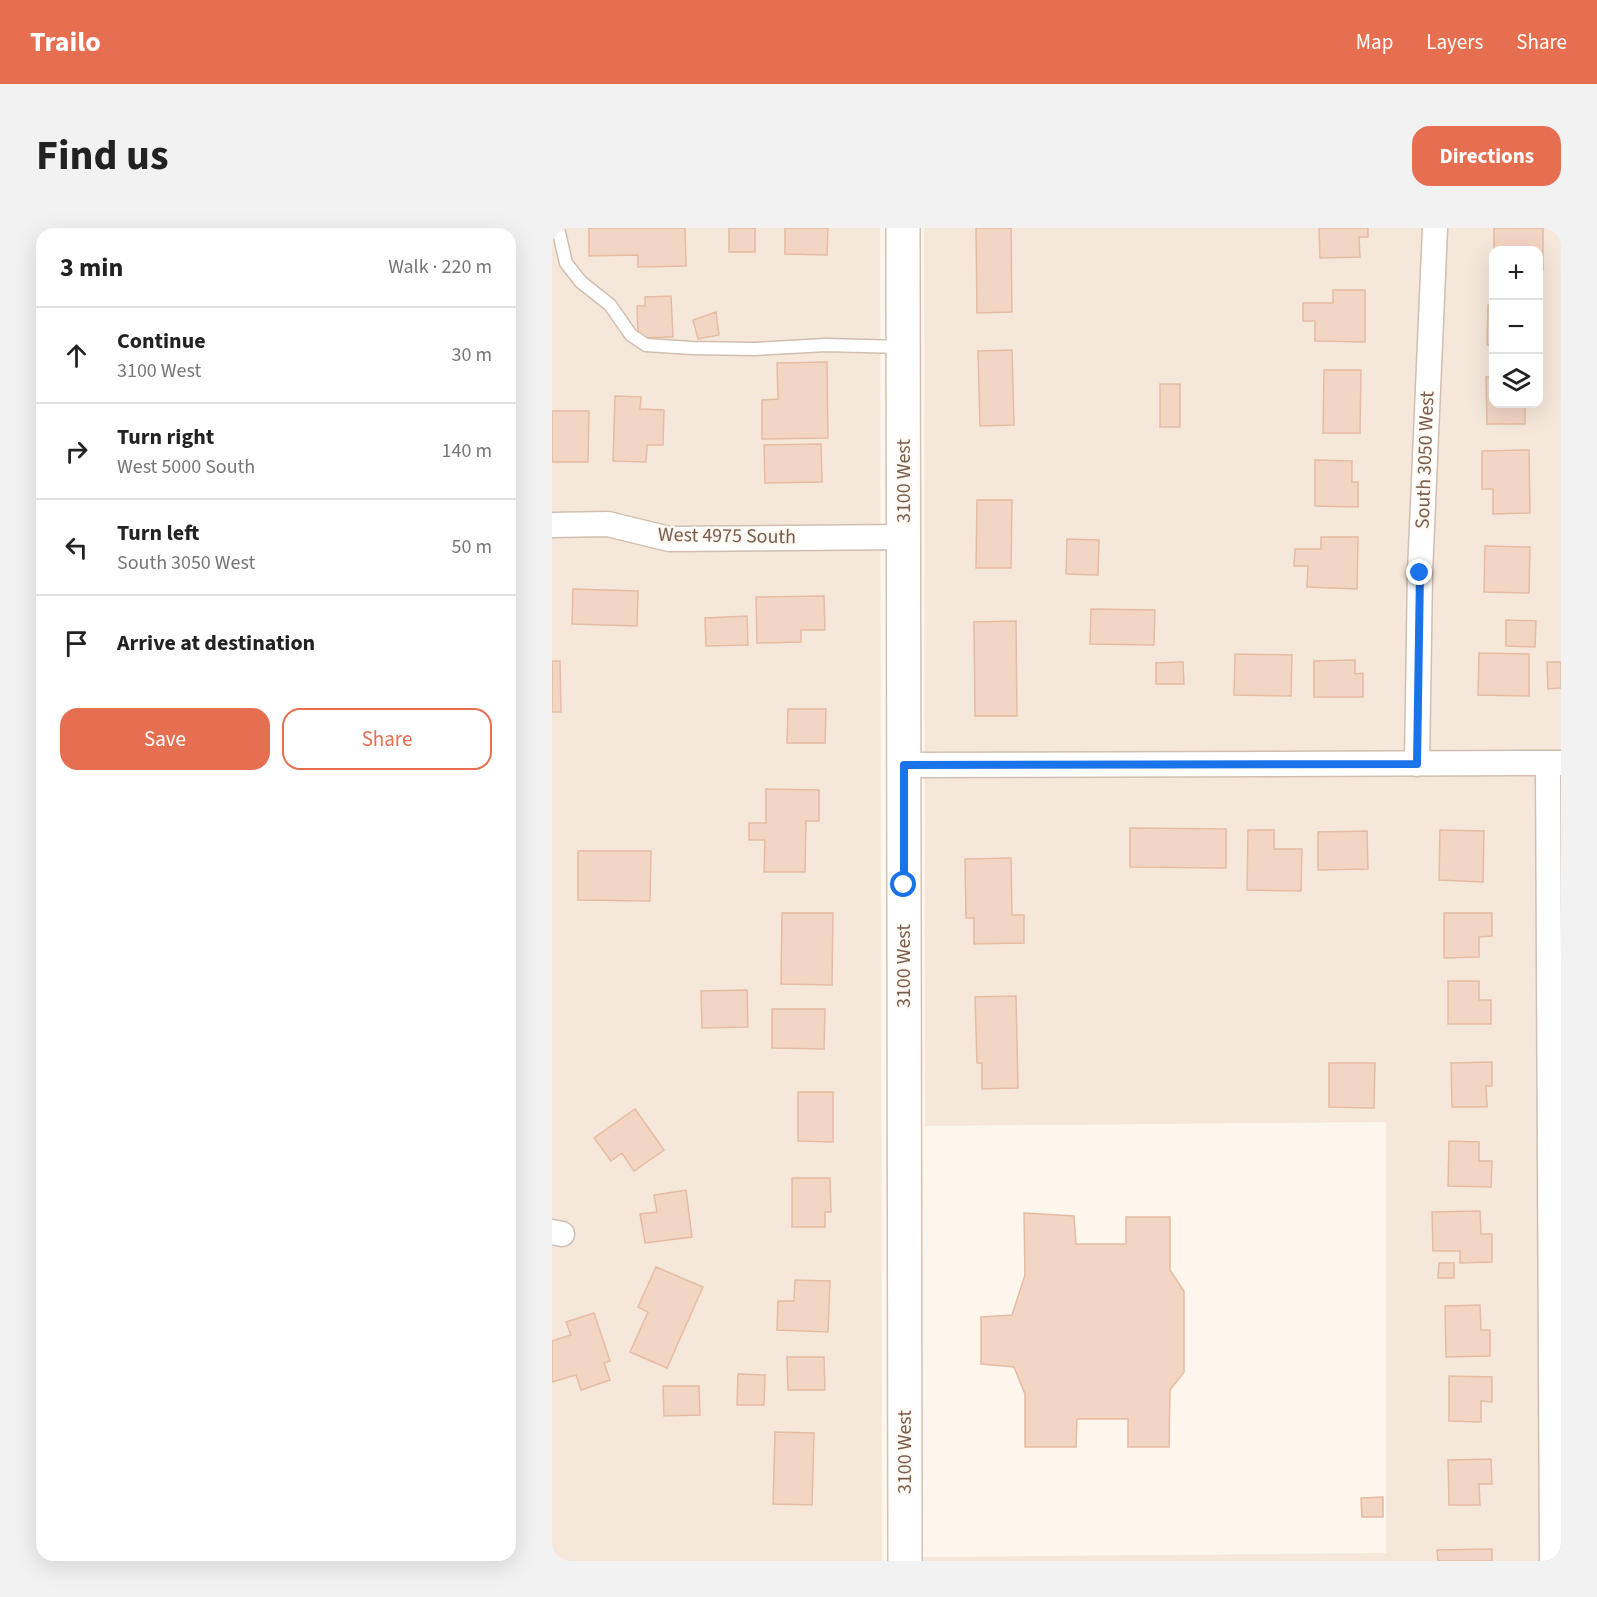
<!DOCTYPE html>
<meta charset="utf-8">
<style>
body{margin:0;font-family:"Source Sans 3",sans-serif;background:#f2f2f2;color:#222}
.controls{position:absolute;right:18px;top:18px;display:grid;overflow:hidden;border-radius:12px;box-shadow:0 6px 24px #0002}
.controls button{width:54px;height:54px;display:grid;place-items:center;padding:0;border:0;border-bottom:2px solid #e0e0e0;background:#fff;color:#222;font:30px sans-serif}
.stop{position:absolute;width:18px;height:18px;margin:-14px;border:4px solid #1a73e8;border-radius:50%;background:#fff}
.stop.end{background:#1a73e8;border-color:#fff;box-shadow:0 2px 6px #0008}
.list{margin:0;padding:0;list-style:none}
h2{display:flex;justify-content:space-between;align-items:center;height:78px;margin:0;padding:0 24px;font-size:26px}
h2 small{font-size:20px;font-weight:400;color:#767676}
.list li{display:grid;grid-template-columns:39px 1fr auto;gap:18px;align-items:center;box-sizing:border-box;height:96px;padding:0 24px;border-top:2px solid #e0e0e0}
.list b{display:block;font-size:22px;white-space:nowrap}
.list p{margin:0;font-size:20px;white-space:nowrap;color:#767676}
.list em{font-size:20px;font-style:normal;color:#767676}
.actions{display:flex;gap:12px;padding:18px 24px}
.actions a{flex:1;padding:14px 0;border:2px solid #e76f51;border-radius:18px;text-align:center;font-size:21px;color:#e76f51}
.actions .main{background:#e76f51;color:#fff}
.icon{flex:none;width:33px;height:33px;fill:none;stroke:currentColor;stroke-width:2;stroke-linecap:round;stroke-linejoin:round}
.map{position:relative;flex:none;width:1009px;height:1333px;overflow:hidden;border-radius:18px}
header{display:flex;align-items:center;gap:36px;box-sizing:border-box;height:84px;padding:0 30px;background:#e76f51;color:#fff}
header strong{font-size:28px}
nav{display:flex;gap:33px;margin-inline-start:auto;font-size:21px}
.intro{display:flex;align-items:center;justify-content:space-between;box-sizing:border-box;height:144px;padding:0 36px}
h1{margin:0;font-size:42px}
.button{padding:15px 27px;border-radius:18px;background:#e76f51;color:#fff;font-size:21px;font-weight:700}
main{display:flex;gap:36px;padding:0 36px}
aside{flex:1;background:#fff;border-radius:18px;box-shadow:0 6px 24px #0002}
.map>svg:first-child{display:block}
.residential{fill:#f5e8da;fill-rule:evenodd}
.building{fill:#f3d5c3;stroke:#e6bba3;stroke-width:1.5}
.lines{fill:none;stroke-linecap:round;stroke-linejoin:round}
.lane-casing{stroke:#d1beb0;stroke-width:15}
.street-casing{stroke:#d1beb0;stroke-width:27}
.secondary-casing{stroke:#d6c0b0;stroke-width:36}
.lane{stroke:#fff;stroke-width:12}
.street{stroke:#fff;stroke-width:24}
.secondary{stroke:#fff;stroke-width:33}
.route{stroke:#1a73e8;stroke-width:8}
.labels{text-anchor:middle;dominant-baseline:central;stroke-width:4.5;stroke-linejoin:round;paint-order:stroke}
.street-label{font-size:20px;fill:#7a5c4d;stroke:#fffaf3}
</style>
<header>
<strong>Trailo</strong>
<nav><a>Map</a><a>Layers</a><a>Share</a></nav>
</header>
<div class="intro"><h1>Find us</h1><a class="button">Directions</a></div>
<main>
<aside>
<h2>3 min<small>Walk · 220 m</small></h2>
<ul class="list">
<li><svg class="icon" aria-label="ahead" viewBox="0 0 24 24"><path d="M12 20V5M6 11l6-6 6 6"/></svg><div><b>Continue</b><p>3100 West</p></div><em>30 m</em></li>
<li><svg class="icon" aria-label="right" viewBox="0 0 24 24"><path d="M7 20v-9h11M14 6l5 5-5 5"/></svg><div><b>Turn right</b><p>West 5000 South</p></div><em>140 m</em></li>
<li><svg class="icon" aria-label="left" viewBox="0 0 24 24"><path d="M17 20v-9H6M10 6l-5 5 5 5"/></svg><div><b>Turn left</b><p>South 3050 West</p></div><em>50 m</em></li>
<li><svg class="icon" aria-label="arrive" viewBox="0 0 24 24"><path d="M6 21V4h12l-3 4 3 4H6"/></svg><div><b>Arrive at destination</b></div></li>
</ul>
<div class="actions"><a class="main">Save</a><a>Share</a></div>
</aside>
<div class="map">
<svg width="1009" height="1333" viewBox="0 0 1009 1333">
<rect width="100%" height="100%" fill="#fdf6ec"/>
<path class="residential" d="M0,0H328L330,1333H0Z
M372,0H1009V1333H370V1329L834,1325V894L373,898ZM942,22H987V176H942Z"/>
<path class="building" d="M37,0H133L134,38L86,39V27L37,28Z
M177,0H203V24H177Z
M233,0H276L275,27L233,26Z
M424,0H459L460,84L425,85Z
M767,0H816V9H807L808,29L768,30Z
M942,0H991V42H987V22H942Z
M781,62H813V114L763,113V93H751V75H781Z
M119,68L121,109L86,110L85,78H93V69Z
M936,77H942V117H935Z
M164,84L167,107L146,111L141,92Z
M460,122L462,197L428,198L426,123Z
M275,134L276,210L210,211V172L226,171L225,135Z
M772,142H809L808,205H771Z
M934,149H942V176H973V196H935Z
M608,156H628V199H608Z
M63,168L89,169L88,181L112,182L111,217H95L94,234L61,233Z
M0,183H37L36,234H0Z
M269,216L270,254L213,255L212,217Z
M977,222L978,285L941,286V261H930V223Z
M763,232L800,233V254H806V279L763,278Z
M425,272H460L459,340H424Z
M769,309H806L805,361L755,359L756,338H742L743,321H769Z
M515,311L547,312L546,347L514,346Z
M933,318L978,319L977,365L932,364Z
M21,361L86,363L85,398L20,396Z
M272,368L273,402H249V414L205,415L204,369Z
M539,381L603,382L602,417L538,416Z
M195,388L196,417L154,418L153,390Z
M954,392L984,393L983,419L954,418Z
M464,393L465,488H423L422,394Z
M927,425L977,426V468L926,467Z
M683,426L740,427L739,468L682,467Z
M803,432V446L811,445V469H762V433Z
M0,433H8L9,484H0Z
M631,434L632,456H604V435Z
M995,434H1009V460L996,461Z
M236,481H274L273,515H235Z
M214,561L267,562V593H254L253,644H212L213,612H197V595H214Z
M578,600L674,601V640L578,639Z
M696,602H722V621H750L749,663L695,662Z
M888,602L932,603L931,654L887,652Z
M815,603L816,641L766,642V604Z
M26,623H99L98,673L26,672Z
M459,630L460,687H472V715L422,716V690H414L413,631Z
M230,685H281L280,757L229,756Z
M892,685H940V708L927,709V729L892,730Z
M896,753H927V772H939V796H896Z
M195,762L196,799L150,800L149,763Z
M464,768L466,860L430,861V835H425L423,769Z
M220,781H273L272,821L220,820Z
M940,834V858H934L935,879H900L899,835Z
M777,835H823L822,880L777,879Z
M246,864H281V914L246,913Z
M83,881L112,922L82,943L70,925L59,933L42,910Z
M897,913L927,914V933H940L939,959L896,958Z
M240,950H278L279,984H273V999H240Z
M134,962L140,1009L93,1015L88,986L105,984L102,967Z
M928,983L929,1006H940V1034L908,1035V1023H881L880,984Z
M472,985L522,988L524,1016H574V989H618V1042L632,1063V1144L618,1162L617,1219H576V1191H525L524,1219H473V1166L462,1139L429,1136V1089L460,1087L473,1047Z
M887,1035H902V1050H886Z
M104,1039L151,1059L115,1140L78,1124L96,1084L86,1079Z
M243,1052L278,1053L276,1104L225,1102L226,1073H242Z
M928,1077L929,1102H938V1128L894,1129L893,1078Z
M42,1085L58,1133L52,1135L58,1152L29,1162L24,1147L0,1154V1113L19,1107L14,1094Z
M235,1129H272L273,1162H236Z
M186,1146L213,1147L212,1177H185Z
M897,1148L940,1149V1174L929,1173V1194L897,1193Z
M111,1158H147L148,1187L112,1188Z
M223,1204L262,1205L260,1277L221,1276Z
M939,1231L940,1256H927L928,1277H897L896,1232Z
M831,1269V1289H810L809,1270Z
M940,1321V1333H886L885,1322Z"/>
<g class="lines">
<defs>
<path id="lane" d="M6,0L14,35L29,54L58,77L79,107L94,117L140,120L202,121L274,117L350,119"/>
<path id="street" d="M0,297L56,296L117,311L352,309
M996,535L1000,1333
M865,536L868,345L883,0
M352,537L1009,535
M0,1004L10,1006"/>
<path id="secondary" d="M351,0L353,1333"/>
</defs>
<use href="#lane" class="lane-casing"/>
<use href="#street" class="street-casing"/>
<use href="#secondary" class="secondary-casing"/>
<use href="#lane" class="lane"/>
<use href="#street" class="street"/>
<use href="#secondary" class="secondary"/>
</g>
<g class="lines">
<path class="route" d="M352,657V537L865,536L868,345"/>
</g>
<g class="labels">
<g class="street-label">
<text transform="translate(873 232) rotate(-88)">South 3050 West</text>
<text transform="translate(352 253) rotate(-90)">3100 West</text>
<text transform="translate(175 308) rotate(1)">West 4975 South</text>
<text transform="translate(352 738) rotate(-90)">3100 West</text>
<text transform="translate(353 1224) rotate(-90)">3100 West</text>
</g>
</g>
</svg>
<div class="controls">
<button>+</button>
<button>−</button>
<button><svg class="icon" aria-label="layers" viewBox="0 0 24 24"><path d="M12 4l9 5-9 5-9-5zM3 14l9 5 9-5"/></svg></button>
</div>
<div class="stop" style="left:352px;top:657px"></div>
<div class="stop end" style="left:868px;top:345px"></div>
</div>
</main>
